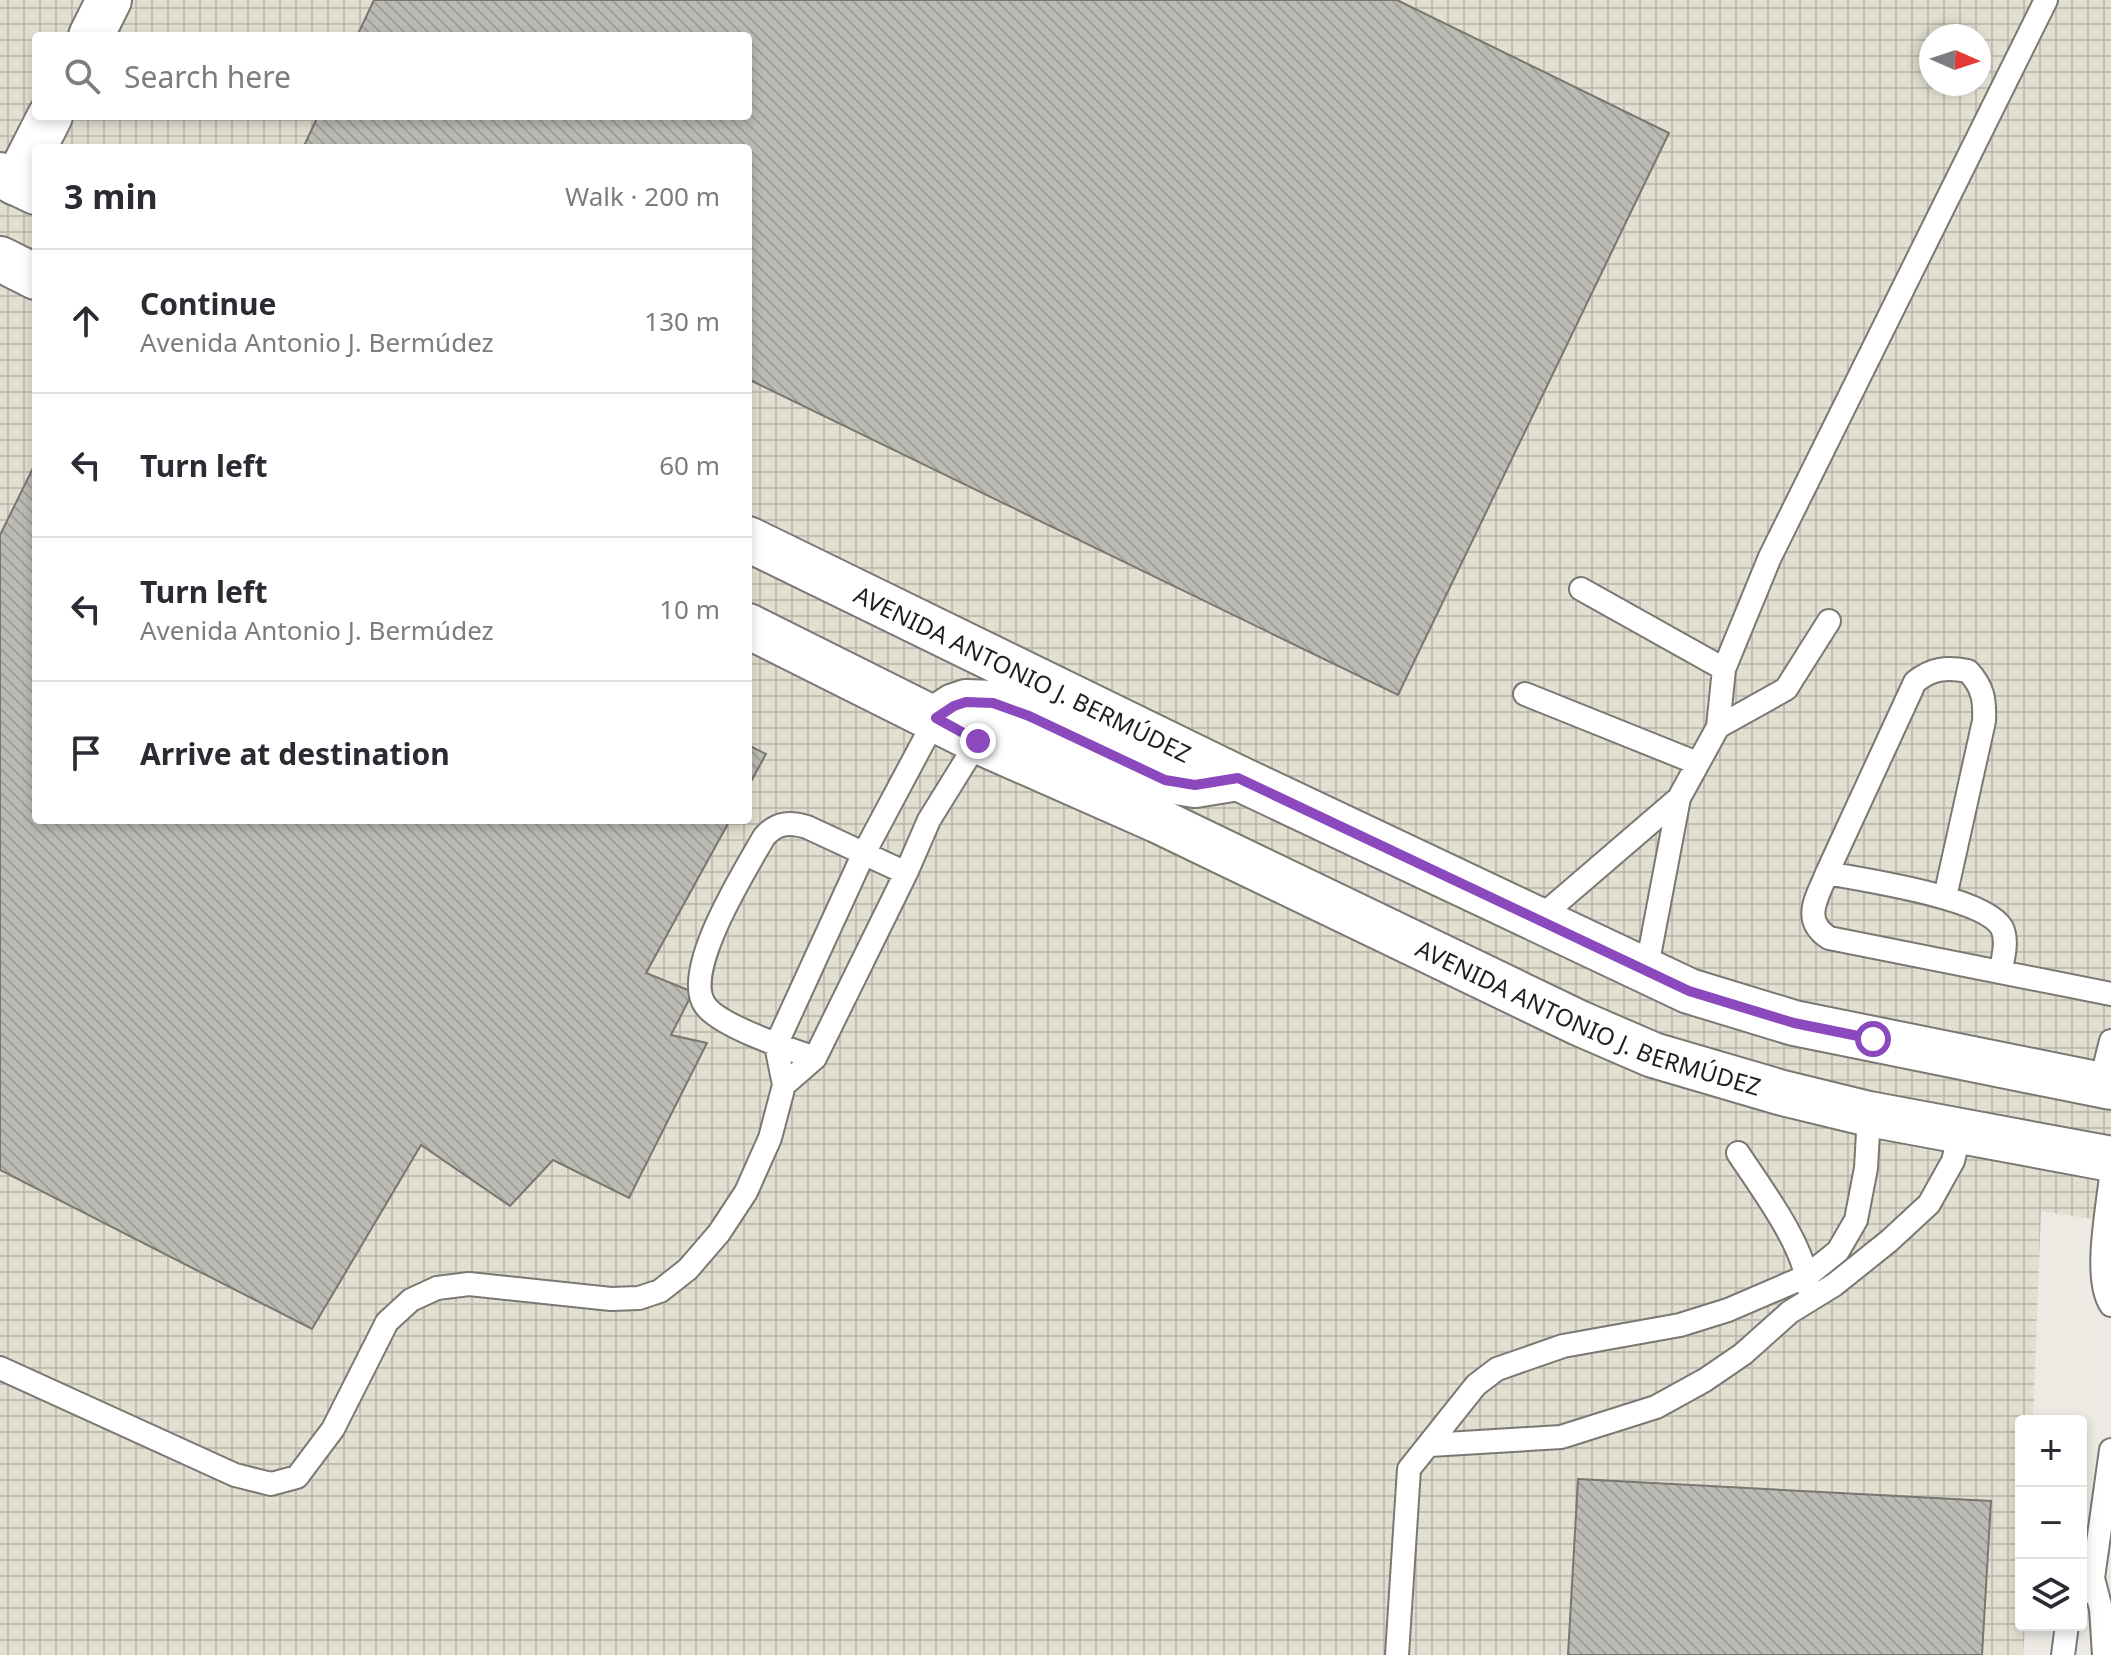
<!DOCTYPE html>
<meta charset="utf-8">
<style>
body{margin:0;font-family:"Noto Sans",sans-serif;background:#f7f7f7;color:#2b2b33}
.controls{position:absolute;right:24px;bottom:24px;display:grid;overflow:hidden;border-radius:8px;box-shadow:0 4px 12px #0003}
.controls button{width:72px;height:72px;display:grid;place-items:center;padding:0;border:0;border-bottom:2px solid #e1e1e2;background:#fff;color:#2b2b33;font:40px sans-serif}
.compass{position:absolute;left:1919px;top:24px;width:72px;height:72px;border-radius:50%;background:#fff;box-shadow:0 4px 12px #0003;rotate:93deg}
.stop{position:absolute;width:24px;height:24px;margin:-18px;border:6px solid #8c49bd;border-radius:50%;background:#fff}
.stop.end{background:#8c49bd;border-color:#fff;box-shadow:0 2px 8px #0008}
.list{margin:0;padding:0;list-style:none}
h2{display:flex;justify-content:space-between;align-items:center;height:104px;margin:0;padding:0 32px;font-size:34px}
h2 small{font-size:26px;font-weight:400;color:#7c7c81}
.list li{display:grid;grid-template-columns:52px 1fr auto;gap:24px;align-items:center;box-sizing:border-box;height:144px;padding:0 32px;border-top:2px solid #e1e1e2}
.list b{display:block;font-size:30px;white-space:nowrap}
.list p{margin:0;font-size:26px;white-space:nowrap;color:#7c7c81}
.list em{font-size:26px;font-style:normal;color:#7c7c81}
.icon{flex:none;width:44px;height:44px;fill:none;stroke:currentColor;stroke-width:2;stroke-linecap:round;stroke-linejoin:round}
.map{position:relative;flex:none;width:2111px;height:1655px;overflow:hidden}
.search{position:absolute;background:#fff;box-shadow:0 4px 12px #0003;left:32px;top:32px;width:720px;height:88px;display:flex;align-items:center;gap:20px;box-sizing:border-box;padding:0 28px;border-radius:8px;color:#7c7c81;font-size:30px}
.panel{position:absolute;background:#fff;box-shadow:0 4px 12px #0003;left:32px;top:144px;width:720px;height:680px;border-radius:8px}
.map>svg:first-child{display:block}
.industrial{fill:url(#industrial-grid);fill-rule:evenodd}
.building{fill:url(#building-back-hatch);stroke:#787670;stroke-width:2}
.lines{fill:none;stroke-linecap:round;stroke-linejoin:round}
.lane-casing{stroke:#797872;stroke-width:26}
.street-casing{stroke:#797872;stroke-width:48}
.primary-casing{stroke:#797872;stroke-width:48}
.lane{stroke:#fff;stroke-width:22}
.street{stroke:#fff;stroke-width:44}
.primary{stroke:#fff;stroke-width:44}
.route{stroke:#8c49bd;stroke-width:10}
.labels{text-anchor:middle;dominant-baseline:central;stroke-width:8;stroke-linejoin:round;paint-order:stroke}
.street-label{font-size:24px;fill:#1f1e1c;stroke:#fff}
</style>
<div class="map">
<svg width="2111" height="1655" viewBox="0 0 2111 1655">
<defs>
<pattern id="industrial-grid" width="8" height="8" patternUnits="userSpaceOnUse" patternTransform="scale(2)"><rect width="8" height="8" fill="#e2dfd1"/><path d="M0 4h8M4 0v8" fill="none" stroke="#c1bfb3"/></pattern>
<pattern id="building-back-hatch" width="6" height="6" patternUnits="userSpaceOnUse" patternTransform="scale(2)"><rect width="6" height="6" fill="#bbbab3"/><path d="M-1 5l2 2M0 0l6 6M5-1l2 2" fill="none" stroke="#a09f99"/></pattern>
</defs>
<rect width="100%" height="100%" fill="#eceae3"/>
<path class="industrial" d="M0,0H2111V1222L2041,1211L2033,1421H2021V1625H2025L2023,1655H0ZM36,36H748V116H36ZM1931,36H1979V84H1931ZM36,148H748V820H36Z"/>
<path class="building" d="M374,0H1397L1669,133L1398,695L748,379V148H303L318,116H748V36H357Z
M36,462V820H730L646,973L693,992L671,1035L707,1043L629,1198L553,1160L510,1206L421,1145L312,1329L0,1170V535Z
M748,745L766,754L748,787Z
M1578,1479L1991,1501L1982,1655H1568Z"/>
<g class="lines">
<defs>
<path id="lane" d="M1581,589L1724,669
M1525,694L1697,763
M1718,727L1786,689L1829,621
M1827,873C1863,880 1985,897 2002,928C2008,941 2003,957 2001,971
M1945,897L1984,721C1985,700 1983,687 1968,671C1947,667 1932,668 1915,682L1827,873C1817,898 1801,920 1829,938L2111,994
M1537,920L1679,798
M1646,972L1679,798L1718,727L1724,669L1770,557L2046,0
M815,1058C789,1049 719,1026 705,1005C681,971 746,869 764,837C777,822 790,822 807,827L906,873
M784,1085L815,1058L906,873L929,820L978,741
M2100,1085L2111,1041
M1738,1153C1761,1188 1805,1246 1808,1287
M2111,1176C2108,1207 2093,1279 2111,1305
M0,1368L235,1475L271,1484L297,1477L333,1429L387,1322L411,1300L437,1288L469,1284L611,1299L639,1298L660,1291L688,1269L719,1233L746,1192L770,1138L784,1085L776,1045L863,855L936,718
M1430,1445L1561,1437L1656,1407L1705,1380L1743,1354L1790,1312L1834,1285L1889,1241L1929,1204L1953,1161L1960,1132
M2093,1578L2101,1609L2104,1655
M2081,1594L2093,1578L2111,1450
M1397,1655L1409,1469L1476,1385L1497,1369L1563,1346L1680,1325L1728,1310L1807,1276L1838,1251L1856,1220L1866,1168L1869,1114
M2063,1655L2067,1625"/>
<path id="street" d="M91,36L109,0
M16,183L50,116"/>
<g id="primary">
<path d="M0,175L36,192"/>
<path d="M0,259L36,277"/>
<path id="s1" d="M748,539L1238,778L1689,991L1794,1023L2111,1087"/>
<path id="s2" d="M748,626L978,741L1157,820L1579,1023L1653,1055L1779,1092L1869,1114L2111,1159"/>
<path d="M936,718L954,706L966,702L993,703L1029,716L1165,780L1195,785L1238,778"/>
</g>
</defs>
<use href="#lane" class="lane-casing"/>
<use href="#street" class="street-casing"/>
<use href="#primary" class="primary-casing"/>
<use href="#lane" class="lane"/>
<use href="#street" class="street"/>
<use href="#primary" class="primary"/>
</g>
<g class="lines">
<path class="route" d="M978,741L936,718L954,706L966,702L993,703L1029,716L1165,780L1195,785L1238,778L1689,991L1794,1023L1873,1039"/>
</g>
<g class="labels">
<g class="street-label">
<text stroke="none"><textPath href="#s1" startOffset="306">AVENIDA ANTONIO J. BERMÚDEZ</textPath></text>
<text stroke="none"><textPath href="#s2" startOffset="928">AVENIDA ANTONIO J. BERMÚDEZ</textPath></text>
</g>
</g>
</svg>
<div class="controls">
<button>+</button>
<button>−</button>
<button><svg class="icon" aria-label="layers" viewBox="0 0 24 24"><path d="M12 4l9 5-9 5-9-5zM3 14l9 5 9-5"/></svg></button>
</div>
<svg class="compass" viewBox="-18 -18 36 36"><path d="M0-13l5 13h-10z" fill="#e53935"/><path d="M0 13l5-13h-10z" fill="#7c7c81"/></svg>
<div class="stop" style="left:1873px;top:1039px"></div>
<div class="stop end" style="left:978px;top:741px"></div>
<div class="search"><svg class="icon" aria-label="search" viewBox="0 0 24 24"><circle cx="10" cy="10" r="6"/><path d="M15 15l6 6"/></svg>Search here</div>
<section class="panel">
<h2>3 min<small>Walk · 200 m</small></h2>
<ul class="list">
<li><svg class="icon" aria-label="ahead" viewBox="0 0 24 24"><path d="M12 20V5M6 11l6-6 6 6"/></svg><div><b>Continue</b><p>Avenida Antonio J. Bermúdez</p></div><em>130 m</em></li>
<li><svg class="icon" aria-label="left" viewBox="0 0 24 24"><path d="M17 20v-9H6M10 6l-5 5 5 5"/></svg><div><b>Turn left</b></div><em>60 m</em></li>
<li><svg class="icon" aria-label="left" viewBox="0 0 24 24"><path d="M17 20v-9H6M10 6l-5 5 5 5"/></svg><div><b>Turn left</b><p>Avenida Antonio J. Bermúdez</p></div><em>10 m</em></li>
<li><svg class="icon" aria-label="arrive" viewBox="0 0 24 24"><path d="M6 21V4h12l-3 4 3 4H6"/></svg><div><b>Arrive at destination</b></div></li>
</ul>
</section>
</div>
